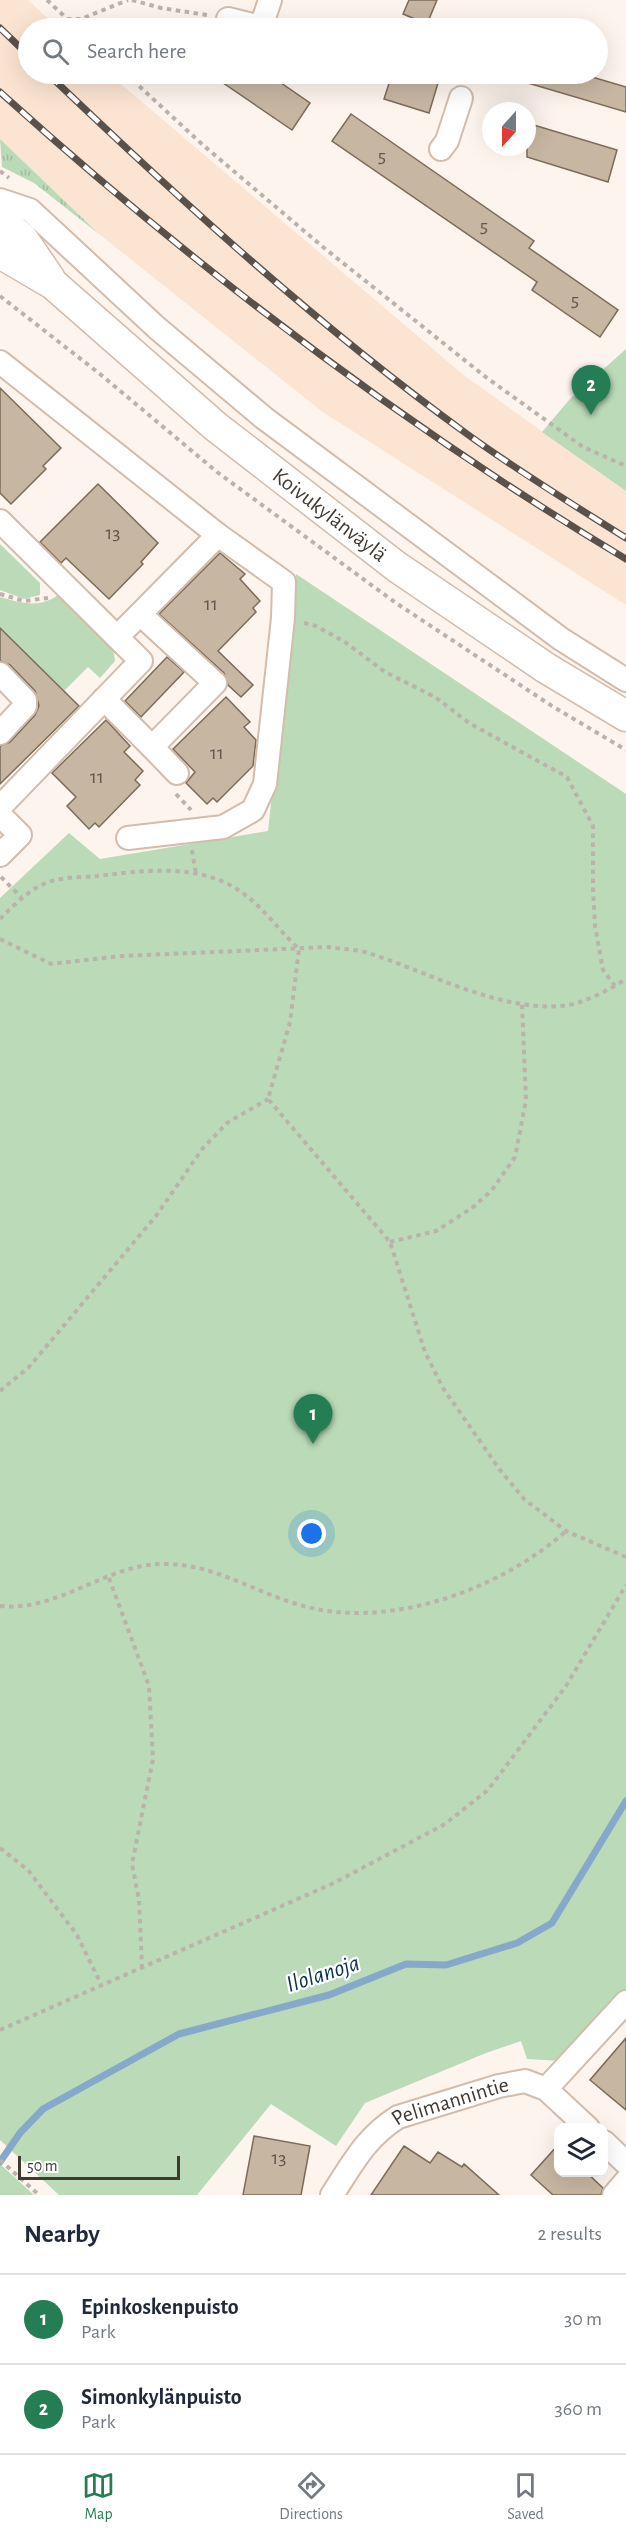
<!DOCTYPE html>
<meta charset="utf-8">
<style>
body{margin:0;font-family:"Alegreya Sans",sans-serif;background:#f2f2f3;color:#1f2937}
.controls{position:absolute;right:18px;bottom:18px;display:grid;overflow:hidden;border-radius:12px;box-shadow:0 6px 24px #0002}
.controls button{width:54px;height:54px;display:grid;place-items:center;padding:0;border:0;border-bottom:2px solid #e0e1e3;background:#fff;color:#1f2937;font:30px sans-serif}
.compass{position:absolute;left:482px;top:102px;width:54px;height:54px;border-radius:50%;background:#fff;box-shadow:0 6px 24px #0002;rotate:201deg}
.scale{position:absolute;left:18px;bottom:15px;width:162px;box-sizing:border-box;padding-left:6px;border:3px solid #413831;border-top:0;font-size:16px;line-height:21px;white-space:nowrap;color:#413831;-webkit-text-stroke:4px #fff;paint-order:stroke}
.you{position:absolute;left:312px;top:1534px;width:21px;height:21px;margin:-15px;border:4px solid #fff;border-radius:50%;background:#1a73e8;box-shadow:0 0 0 9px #1a73e833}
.badge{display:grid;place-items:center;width:39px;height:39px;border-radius:50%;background:#257e53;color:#fff;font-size:20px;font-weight:700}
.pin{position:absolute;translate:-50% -50px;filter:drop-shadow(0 2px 3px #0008)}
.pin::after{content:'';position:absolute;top:32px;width:21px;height:18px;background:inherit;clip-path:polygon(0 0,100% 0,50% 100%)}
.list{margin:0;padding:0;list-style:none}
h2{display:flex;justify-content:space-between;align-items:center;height:78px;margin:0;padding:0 24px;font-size:26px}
h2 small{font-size:20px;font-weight:400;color:#747a83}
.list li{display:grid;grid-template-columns:39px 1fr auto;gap:18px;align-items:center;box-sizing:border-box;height:90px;padding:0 24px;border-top:2px solid #e0e1e3}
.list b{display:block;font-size:22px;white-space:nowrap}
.list p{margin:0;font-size:20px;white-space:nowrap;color:#747a83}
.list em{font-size:20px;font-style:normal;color:#747a83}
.icon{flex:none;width:33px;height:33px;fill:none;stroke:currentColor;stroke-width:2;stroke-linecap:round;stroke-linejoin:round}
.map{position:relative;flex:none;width:626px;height:2195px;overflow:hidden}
.search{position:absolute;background:#fff;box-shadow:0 6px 24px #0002;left:18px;right:18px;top:18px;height:66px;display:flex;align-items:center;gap:15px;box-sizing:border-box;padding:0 21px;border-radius:33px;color:#747a83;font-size:22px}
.sheet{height:258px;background:#fff}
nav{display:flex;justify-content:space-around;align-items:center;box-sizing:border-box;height:84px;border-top:2px solid #e0e1e3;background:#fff;font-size:16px;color:#747a83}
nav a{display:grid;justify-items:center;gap:3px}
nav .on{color:#257e53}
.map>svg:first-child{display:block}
.built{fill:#fbe4d2}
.grass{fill:url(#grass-tufts)}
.green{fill:#badab8}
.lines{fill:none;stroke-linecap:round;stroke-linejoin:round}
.stream{stroke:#86a8ca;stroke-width:7}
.building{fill:#c7b6a2;stroke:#7b6b59;stroke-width:1.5}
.minor-casing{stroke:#d2bdac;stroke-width:26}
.major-casing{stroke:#d2bdac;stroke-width:33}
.path{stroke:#bbb2ab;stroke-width:4;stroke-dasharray:4.5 4.5;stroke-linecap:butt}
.minor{stroke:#fff;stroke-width:22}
.major{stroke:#fff;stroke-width:30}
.rail-casing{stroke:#5a514a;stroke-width:7}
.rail{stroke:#fff;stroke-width:4.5;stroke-dasharray:14;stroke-linecap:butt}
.labels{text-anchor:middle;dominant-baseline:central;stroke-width:4.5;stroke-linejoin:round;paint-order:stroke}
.number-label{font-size:20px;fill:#62584d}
.street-label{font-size:22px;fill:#413831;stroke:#fff}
.water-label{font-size:24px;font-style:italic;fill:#093253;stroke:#fff}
</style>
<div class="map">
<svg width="626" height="2195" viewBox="0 0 626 2195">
<defs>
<pattern id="grass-tufts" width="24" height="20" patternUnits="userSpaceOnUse" patternTransform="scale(1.5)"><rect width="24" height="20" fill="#badab8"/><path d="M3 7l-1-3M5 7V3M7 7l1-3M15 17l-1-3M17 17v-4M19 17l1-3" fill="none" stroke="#a1bc9f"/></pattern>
</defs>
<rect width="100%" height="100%" fill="#fdf4ed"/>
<path class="built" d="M0,0H28L58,28H28V74H109L466,377L626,491V605L324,413L99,234L0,139Z"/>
<path class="grass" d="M0,139L99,234L34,183L2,167Z"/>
<path class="green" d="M626,349V491L542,432L570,399Z
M0,544L40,583V595L24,599L0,590Z
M296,574L626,794V1989L561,2061L527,2059L521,2041L486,2053L365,2103L336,2146L271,2104L197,2195H59L0,2140V898L69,833L100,859L268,831Z
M59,594L113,647L115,661L100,678L88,667L64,691L0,628V597C21,603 41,609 59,594Z
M0,2164L34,2195H0Z"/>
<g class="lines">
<path class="stream" d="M0,2162L20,2133L43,2109L179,2034L329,1995L406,1964L446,1965L517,1943L552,1923L626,1801"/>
</g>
<path class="building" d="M409,0H437L427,24L403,14Z
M210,74H268L310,103L292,130Z
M392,74H406L438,83L429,113L384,99Z
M512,74H582L626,87V112L511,78Z
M351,114L534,241L529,248L618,310L600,337L532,290L537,282L332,141Z
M527,123L617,150L608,182L527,157Z
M0,388L61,448L43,466L46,469L11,504L0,493Z
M98,484L158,543L141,562L143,564L109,599L66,558L61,563L40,542Z
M220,553L245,574L240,579L260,601L253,608L256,612L218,651L253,685L241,697L228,685L224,673L159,614Z
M0,628L79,706L0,784V746L10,742L35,715L39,706L35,691L10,665L0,661Z
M167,657L184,672L141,717L125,701Z
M226,697L250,722L244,727L256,740L253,766L217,802L213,798L207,804L186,783L195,772L173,749Z
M106,720L130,746L124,752L143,771L135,780L140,785L99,827L95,823L89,829L67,806L76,797L52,773Z
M626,2038V2110L590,2080Z
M254,2136L310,2146L301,2195H243Z
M558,2145V2172H586L603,2188L601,2195H553L531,2175Z
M404,2146L430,2163L438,2152L462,2167L464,2164L499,2195H371Z"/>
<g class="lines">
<defs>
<g id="minor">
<path d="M228,19L261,27"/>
<path d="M265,28L261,27L270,0"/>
<path d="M441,149L447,141L461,98"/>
<path d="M0,200L30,210L157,328L264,418L561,639L626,680"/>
<path d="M0,362L218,535L284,582L283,618L265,784L253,810L223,827L128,838"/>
<path d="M0,521L141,661L0,807"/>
<path d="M140,614L218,535"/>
<path d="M0,674L25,700V706L0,733"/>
<path d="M104,699L152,747L215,683L140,614L117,637"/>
<path d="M152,747L177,773"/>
<path d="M0,815L20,835L0,855"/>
<path d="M546,2089L626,2002"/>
<path d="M604,2142L626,2163"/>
<path id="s1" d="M332,2195C353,2163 365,2138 398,2117L499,2086L525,2081L546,2089L588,2128"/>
<path d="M614,2195L626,2181"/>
</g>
<g id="major">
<path d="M0,219L22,238L50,279"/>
<path id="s2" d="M0,253L53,284L215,426L397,567L546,668L626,716"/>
</g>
</defs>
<use href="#minor" class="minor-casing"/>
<use href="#major" class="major-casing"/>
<path class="path" d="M47,0L77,28
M132,0L161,8L207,15
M67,19H81L128,0
M126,74L203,145L323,247L487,378L583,447L626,466
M0,171L9,178
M0,296L100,374L217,472L396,603L552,706L626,750
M0,594L24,601L48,598
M304,623L316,626L345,642L385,672L435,697L469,723L567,777L593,826V889L595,926L603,970L615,986
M176,794L191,810
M192,850L196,874
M1,877L21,897
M0,919C16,903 33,885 56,880C69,877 84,877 97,876C141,871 187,864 228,884C258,899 275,927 299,949L290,1022L268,1099L390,1242L425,1352L443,1388L500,1470L524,1499L566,1531L626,1557
M0,939L51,964L123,956L328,947C340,949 353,949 365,952C425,970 504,1015 568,1005C587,1002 610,989 626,979
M390,1242L436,1231L472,1208L492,1190L515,1157L526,1100L522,1003
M0,1391L29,1367L156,1216L203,1148L227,1123L268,1099
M109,1578L149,1686L153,1759L132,1864L139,1900L142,1967
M0,1606C58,1612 105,1565 161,1564C210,1562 254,1592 300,1605C387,1631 500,1590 566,1531
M0,1848L28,1870L77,1935L101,1984
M0,2030L334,1883L445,1824L488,1790L566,1686L626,1585
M0,2160L39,2195"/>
<use href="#minor" class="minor"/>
<use href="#major" class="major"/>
<defs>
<path id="rail" d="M0,28L28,55
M48,74C181,201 317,325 467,434C518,471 572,504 626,538
M0,92C194,267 402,425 626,559"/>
</defs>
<use href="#rail" class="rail-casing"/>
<use href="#rail" class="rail"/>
</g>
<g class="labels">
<g class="number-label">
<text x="382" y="156">5</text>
<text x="484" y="226">5</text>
<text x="575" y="300">5</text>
<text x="113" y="533">13</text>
<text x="211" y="604">11</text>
<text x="217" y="753">11</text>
<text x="97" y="777">11</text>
<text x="279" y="2158">13</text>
</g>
<g class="street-label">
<text stroke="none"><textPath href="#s2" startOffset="422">Koivukylänväylä</textPath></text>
<text stroke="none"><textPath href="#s1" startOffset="158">Pelimannintie</textPath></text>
</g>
<g class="water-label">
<text transform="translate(323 1974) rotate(-18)">Ilolanoja</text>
</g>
</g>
</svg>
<div class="controls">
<button><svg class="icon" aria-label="layers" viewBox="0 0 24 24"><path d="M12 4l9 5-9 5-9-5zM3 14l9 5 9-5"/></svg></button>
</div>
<svg class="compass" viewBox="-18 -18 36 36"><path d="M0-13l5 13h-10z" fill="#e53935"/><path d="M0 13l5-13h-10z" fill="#747a83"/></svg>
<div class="scale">50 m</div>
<div class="you"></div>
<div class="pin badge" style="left:313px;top:1444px">1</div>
<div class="pin badge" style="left:591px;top:415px">2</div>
<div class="search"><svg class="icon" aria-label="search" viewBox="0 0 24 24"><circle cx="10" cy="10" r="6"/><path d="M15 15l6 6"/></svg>Search here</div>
</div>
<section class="sheet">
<h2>Nearby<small>2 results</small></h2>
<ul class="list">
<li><span class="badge">1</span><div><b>Epinkoskenpuisto</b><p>Park</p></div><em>30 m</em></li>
<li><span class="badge">2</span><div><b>Simonkylänpuisto</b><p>Park</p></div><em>360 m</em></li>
</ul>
</section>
<nav>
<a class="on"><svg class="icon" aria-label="map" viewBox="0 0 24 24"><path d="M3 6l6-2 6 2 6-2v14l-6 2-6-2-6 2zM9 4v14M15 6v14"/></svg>Map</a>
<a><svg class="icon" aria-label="directions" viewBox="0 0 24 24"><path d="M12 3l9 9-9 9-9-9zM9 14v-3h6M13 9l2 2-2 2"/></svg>Directions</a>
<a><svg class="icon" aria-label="saved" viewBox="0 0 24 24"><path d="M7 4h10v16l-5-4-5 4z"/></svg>Saved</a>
</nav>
